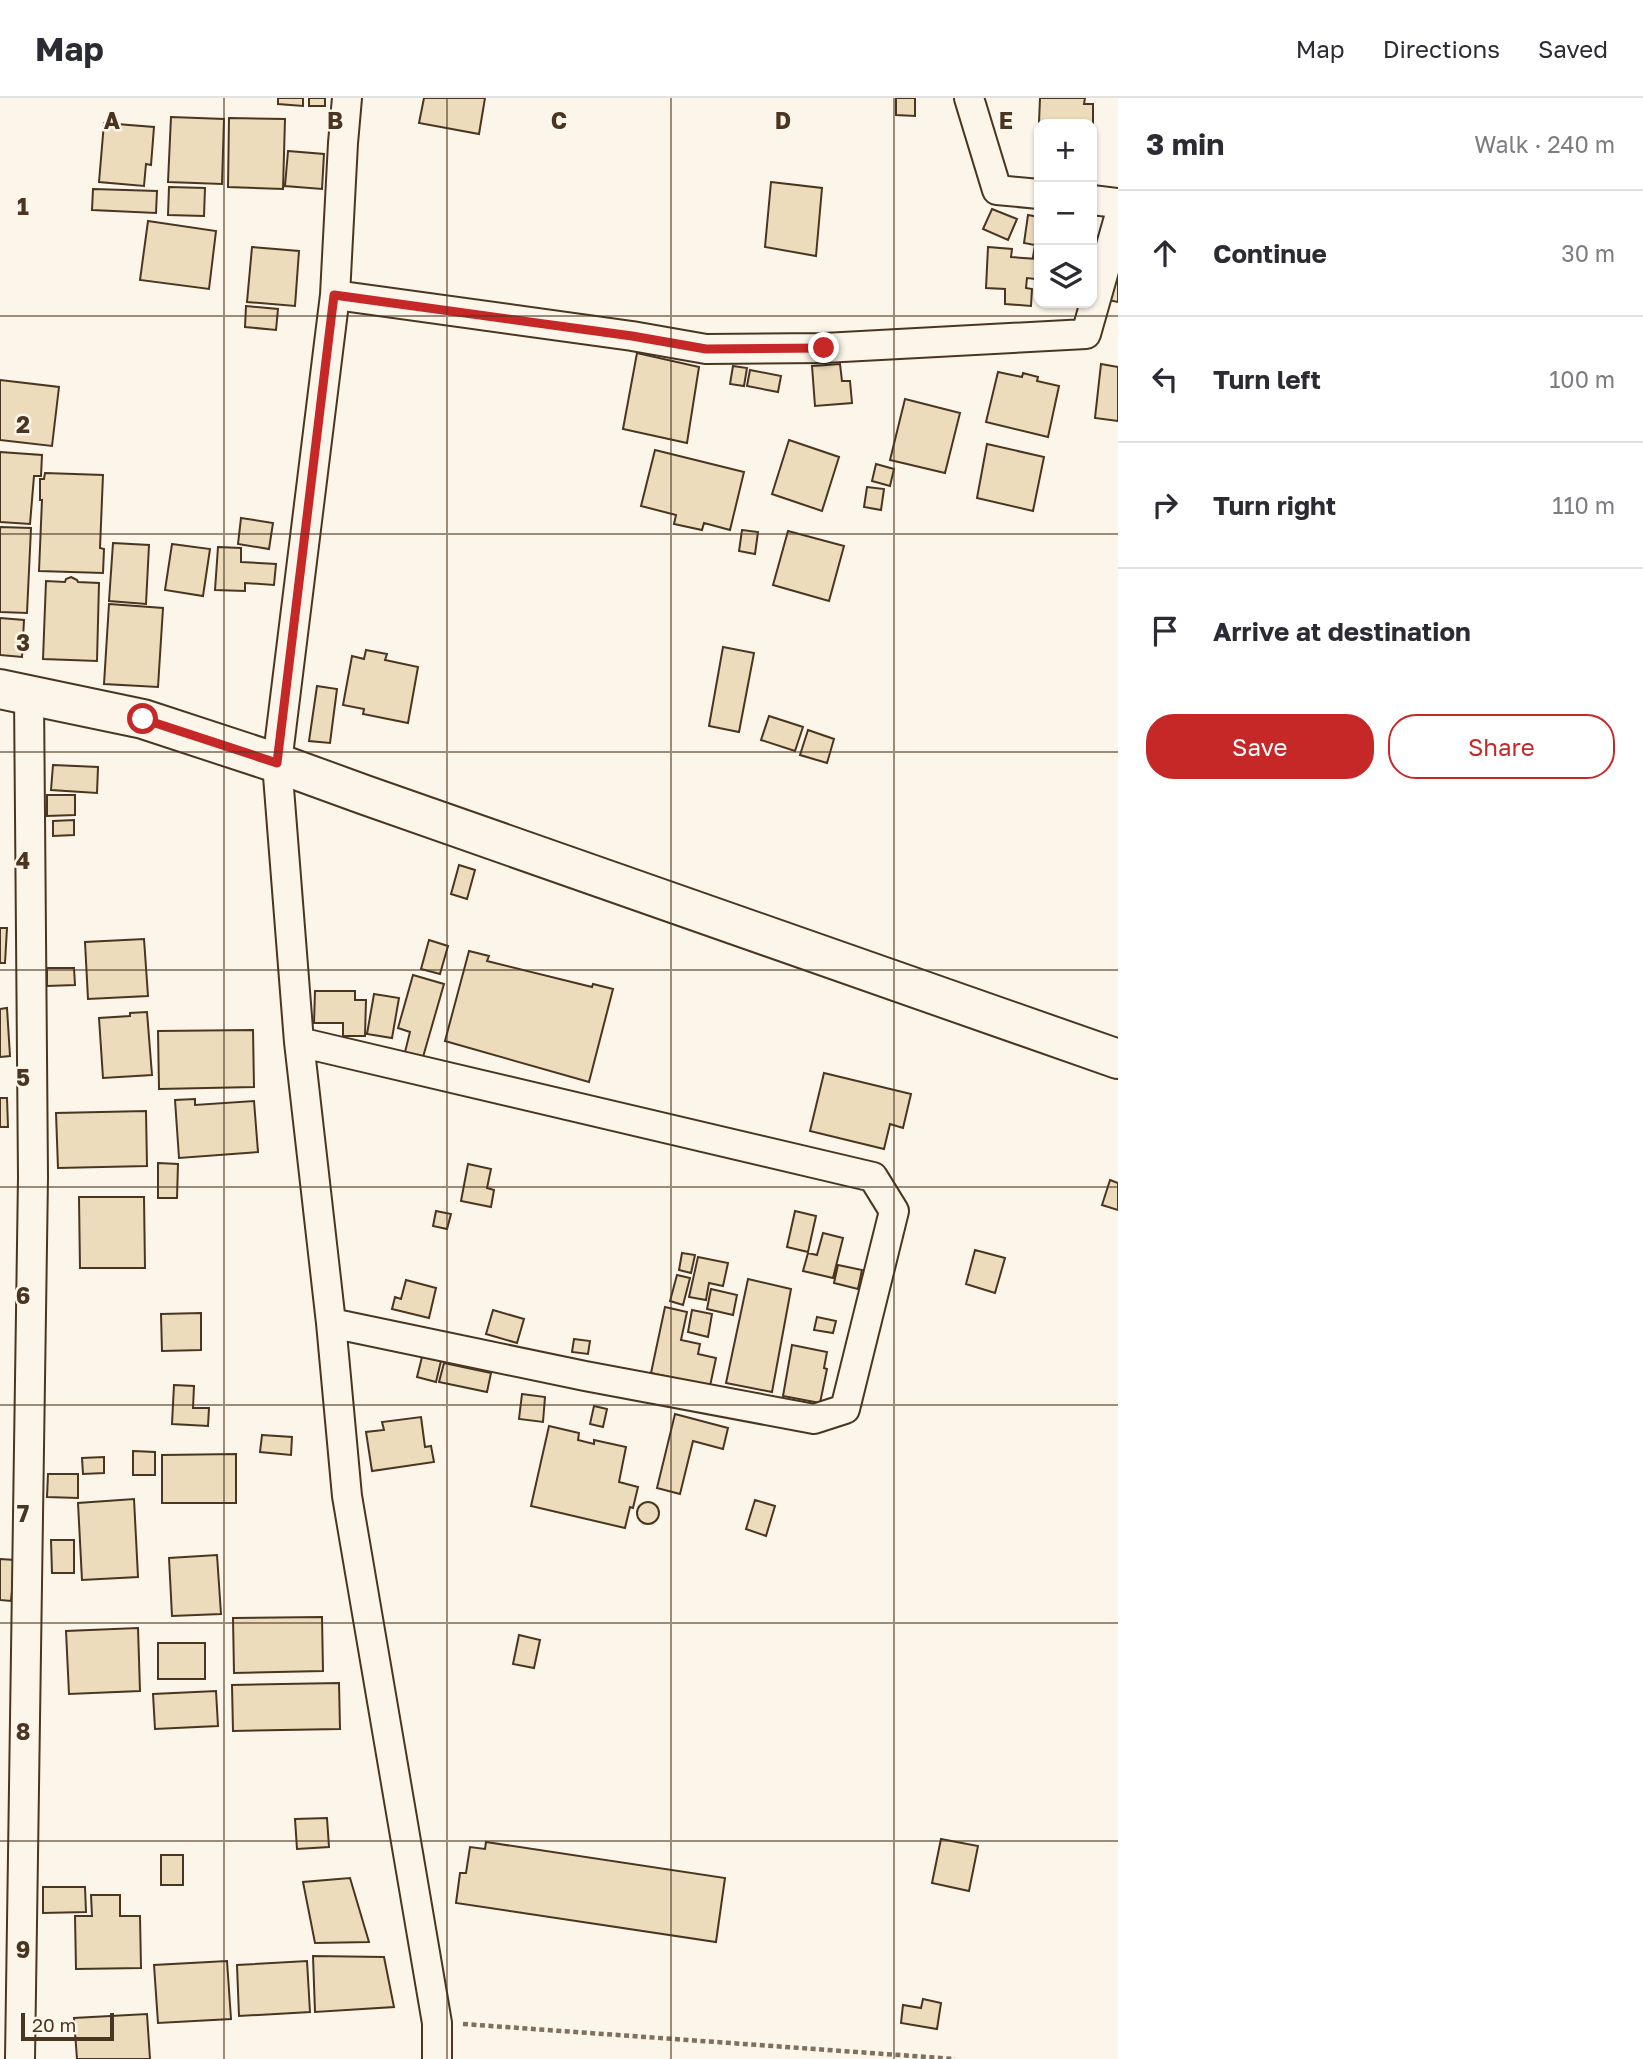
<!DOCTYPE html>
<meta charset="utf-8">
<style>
body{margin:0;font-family:"Golos Text",sans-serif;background:#f2f2f3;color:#2b2b33}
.controls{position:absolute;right:21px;top:21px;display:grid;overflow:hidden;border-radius:14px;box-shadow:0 2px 5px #0004}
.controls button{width:63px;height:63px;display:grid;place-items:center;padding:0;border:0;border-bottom:2px solid #e1e1e2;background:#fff;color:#2b2b33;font:35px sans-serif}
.scale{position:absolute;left:21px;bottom:18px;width:93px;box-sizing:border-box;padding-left:7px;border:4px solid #4a3520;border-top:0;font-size:19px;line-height:24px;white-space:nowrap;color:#4a3520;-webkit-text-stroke:5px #fbf6e9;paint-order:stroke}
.stop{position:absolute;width:21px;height:21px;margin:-16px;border:5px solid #c62828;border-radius:50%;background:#fff}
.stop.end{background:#c62828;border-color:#fff;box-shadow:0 2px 7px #0008}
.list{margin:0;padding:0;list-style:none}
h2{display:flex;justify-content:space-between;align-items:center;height:91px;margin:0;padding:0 28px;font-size:30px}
h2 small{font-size:23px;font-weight:400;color:#7c7c81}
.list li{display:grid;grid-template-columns:46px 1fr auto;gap:21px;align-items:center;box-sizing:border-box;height:126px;padding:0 28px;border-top:2px solid #e1e1e2}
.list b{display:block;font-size:26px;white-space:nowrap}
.list em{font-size:23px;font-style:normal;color:#7c7c81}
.actions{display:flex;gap:14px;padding:21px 28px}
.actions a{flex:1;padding:16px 0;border:2px solid #c62828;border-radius:28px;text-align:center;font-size:24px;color:#c62828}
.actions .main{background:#c62828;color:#fff}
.icon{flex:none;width:38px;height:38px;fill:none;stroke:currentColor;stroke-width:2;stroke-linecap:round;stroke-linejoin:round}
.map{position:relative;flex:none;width:1118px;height:1961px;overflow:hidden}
header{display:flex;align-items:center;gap:42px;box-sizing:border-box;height:98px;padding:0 35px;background:#fff;border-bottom:2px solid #e1e1e2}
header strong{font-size:33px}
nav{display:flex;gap:38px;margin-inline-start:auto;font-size:24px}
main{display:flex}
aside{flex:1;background:#fff}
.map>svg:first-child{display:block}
.building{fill:#ecdcbc;stroke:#4a3520;stroke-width:2}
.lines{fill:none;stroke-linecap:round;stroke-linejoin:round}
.street-casing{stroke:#4a3520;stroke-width:32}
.secondary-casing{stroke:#4a3520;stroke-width:42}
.path{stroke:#7f6f5c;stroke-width:4.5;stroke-dasharray:5 3.5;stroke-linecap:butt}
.street{stroke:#fbf6e9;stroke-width:28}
.secondary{stroke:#fbf6e9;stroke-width:38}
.route{stroke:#c62828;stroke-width:9}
.grid{fill:none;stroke:#4a3520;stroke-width:2;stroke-opacity:0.55}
.grid-label{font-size:23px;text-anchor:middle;font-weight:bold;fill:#4a3520;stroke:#fbf6e9;stroke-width:5;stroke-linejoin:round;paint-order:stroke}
</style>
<header>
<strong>Map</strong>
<nav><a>Map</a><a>Directions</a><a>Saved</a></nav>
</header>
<main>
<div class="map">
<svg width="1118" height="1961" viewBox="0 0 1118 1961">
<rect width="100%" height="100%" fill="#fbf6e9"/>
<path class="building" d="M278,0H303V8L278,6Z
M309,0H325V8H309Z
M424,0H485L479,36L419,25Z
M896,0H915V18L896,17Z
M1040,0H1085L1084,6H1093V27L1039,25Z
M171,19L224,21L222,86L168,84Z
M229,20L285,21L283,91L228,89Z
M104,25L154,29L151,67L146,66L144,88L99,84Z
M288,53L324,56L322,91L285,88Z
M1092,67L1096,68L1094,90H1092Z
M771,84L822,90L816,158L765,149Z
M169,89L205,90L204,118L168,117Z
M93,91L157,93L156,115L92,112Z
M992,111L1017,121L1008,142L983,131Z
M1028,117L1039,119V117V160L1033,159L1035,147L1024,145Z
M148,123L216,133L209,191L140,182Z
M252,149L299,153L295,208L247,204Z
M988,149L1012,151L1011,159L1037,161L1035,181L1027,180L1026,190L1032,191L1031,208L1005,206V191L986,190Z
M1114,174L1118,175V204L1108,202Z
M246,208L278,211L276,232L245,229Z
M637,255L699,269L687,345L623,331Z
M840,266L842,283H850L852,305L815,308L812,268Z
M1101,266L1118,269V323L1095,320Z
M733,268L747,270L744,288L730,286Z
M750,272L781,278L778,294L747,288Z
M998,274L1022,279L1023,275L1038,279L1037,283L1059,288L1048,339L986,324Z
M0,282L59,289L52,348L0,342Z
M905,301L960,315L945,375L890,362Z
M789,342L839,359L822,413L772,396Z
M987,346L1044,359L1033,413L977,400Z
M655,352L744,374L730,432L704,425L702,432L674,426L676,417L641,408Z
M0,354L42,357L41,378H34L30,426L0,424Z
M876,366L894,371L890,388L872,383Z
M45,375L103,377L100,450L104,451L103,475L39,473L42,402H40V381H44Z
M867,389L884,391L881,412L864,409Z
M241,420L273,425L269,451L238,446Z
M0,429L31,430L27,515L0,514Z
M742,432L758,434L755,456L739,453Z
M788,433L844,448L829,503L773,487Z
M113,445L149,447L146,506L109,503Z
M172,446L210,451L203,498L165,492Z
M218,449L241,450V464L276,466L274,487L245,485V493L215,492Z
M71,479L77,482L78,484L99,485L97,563L43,561L46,483L65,484L66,481Z
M109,506L163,510L158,589L104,586Z
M0,520L24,522L22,559L0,557Z
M723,549L754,555L739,634L709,628Z
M366,552L387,556L385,562L418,569L408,625L363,616L364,611L343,607L352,558L364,561Z
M317,588L337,591L330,645L309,643Z
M769,618L803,629L795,653L761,642Z
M808,632L834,641L827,665L800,657Z
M53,667L98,669L97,695L51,692Z
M47,697H75V717L47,718Z
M74,722V737L53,738V723Z
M459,767L475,772L467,801L451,796Z
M0,830H7L5,865H0Z
M144,841L148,898L88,901L85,844Z
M429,842L448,848L440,876L421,871Z
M469,853L489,858L487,863L592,889L593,886L613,891L589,984L445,943Z
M47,870H74L75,887L47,888Z
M413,877L444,886L423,959L405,954L410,934L398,930Z
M315,893H355V902H366L365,938H343V925H314Z
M374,896L399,900L392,940L367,936Z
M7,910L10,958L0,959V911Z
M147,914L152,977L103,980L99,920L130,918V915Z
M253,932L254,989L159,991L158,933Z
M824,975L911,996L903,1030L890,1026L884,1051L810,1033Z
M0,1000H7L8,1029H0Z
M195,1001V1007L254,1003L258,1054L179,1060L175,1002Z
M146,1013L147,1068L58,1070L56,1015Z
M158,1065L178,1066L177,1100H158Z
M468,1066L491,1071L487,1090L494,1092L491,1109L461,1103Z
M1110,1082L1118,1085V1112L1102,1107Z
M79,1099H144L145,1170H80Z
M436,1113L451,1116L447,1131L433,1128Z
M795,1113L816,1118L808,1154L787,1149Z
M823,1135L843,1140L833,1180L803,1173L808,1155L817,1157Z
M975,1152L1005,1160L995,1195L966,1186Z
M682,1155L695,1157L691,1175L679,1172Z
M698,1159L728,1165L723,1188L709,1185L706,1202L689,1199Z
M838,1167L862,1172L858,1191L834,1185Z
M677,1177L690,1180L683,1207L670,1203Z
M748,1181L791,1191L772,1294L726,1285Z
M406,1182L436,1190L429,1220L392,1211L395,1199L401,1201Z
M711,1191L737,1197L733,1217L707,1211Z
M665,1209L687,1214L681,1242L700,1246L698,1256L716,1260L710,1288L651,1275Z
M493,1212L524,1221L517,1245L486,1236Z
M692,1212L712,1216L708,1239L688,1234Z
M201,1215V1252L162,1253L161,1216Z
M817,1219L836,1223L833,1235L814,1232Z
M574,1241L590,1243L588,1256L572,1254Z
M792,1247L827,1254L824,1270L827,1271L820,1305L783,1298Z
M422,1259L441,1263L436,1284L417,1279Z
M444,1265L491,1275L487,1294L439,1284Z
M174,1287L194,1288L193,1310H209L208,1328L172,1326Z
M522,1296L545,1299L543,1324L519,1321Z
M594,1308L607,1311L603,1329L590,1326Z
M675,1316L728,1330L723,1351L693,1343L680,1396L657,1390Z
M421,1319L425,1349L431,1348L434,1364L372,1373L366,1334L384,1332L382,1324Z
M549,1328L579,1335L578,1342L594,1346V1342L626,1349L619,1384L638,1389L633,1410L630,1409L625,1430L531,1408Z
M262,1337L292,1339L291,1357L260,1354Z
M133,1353L155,1354V1377H133Z
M236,1356V1405H162V1357Z
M104,1359V1375L83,1376L82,1360Z
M48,1376H78V1400L47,1399Z
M134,1401L138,1479L82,1482L78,1405Z
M755,1402L775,1408L766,1438L746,1431Z
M637 1415a11 11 0 1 1 22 0a11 11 0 1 1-22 0Z
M51,1442H74V1475H52Z
M217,1457L221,1516L172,1518L169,1460Z
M0,1461L15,1462L11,1503L0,1502Z
M322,1519L323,1573L234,1575L233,1520Z
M138,1530L140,1593L69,1596L66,1533Z
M519,1537L540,1542L534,1570L513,1566Z
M158,1545H205V1581H158Z
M339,1585L340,1631L233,1633L232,1587Z
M216,1593L218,1628L155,1631L153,1596Z
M327,1720L329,1749L297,1751L295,1721Z
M941,1741L978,1748L969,1793L932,1785Z
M486,1744L725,1780L716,1844L456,1805L460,1775H466L470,1749L485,1751Z
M161,1757H183V1787H161Z
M350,1780L369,1844L315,1845L303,1784Z
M43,1789H85L86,1814L43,1815Z
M91,1797H120V1818H140L141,1870L76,1871L75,1818H92Z
M313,1858L384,1859L394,1909L315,1914Z
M227,1863L231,1921L158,1925L154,1867Z
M307,1863L310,1914L239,1918L237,1867Z
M923,1901L941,1905L937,1931L901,1925L903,1907L921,1910Z
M147,1916L150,1961H77L74,1920Z"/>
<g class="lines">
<defs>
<path id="street" d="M347,0L343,45L335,197L277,665L299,944L331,1225L347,1398L437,1925V1961
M969,0L997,92L1039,96
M1092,102L1118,105
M335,197L632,238L706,251L824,250L1086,236L1118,123
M299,944L873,1079L894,1113L845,1311L814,1321L585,1278L331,1225
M20,1961L33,1079L29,597"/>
<path id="secondary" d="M0,591L143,621L277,665L365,697L1118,961"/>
</defs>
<use href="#street" class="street-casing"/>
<use href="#secondary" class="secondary-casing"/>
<path class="path" d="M463,1926L955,1961"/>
<use href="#street" class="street"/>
<use href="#secondary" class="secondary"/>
</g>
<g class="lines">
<path class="route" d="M143,621L277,665L334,197L632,238L706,251L824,250"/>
</g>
<path class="grid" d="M224,0V1961M447,0V1961M671,0V1961M894,0V1961M0,218H1118M0,436H1118M0,654H1118M0,872H1118M0,1089H1118M0,1307H1118M0,1525H1118M0,1743H1118"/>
<g class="grid-label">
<text x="112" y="31">A</text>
<text x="335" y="31">B</text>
<text x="559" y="31">C</text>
<text x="783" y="31">D</text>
<text x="1006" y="31">E</text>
<text x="23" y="117">1</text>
<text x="23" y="335">2</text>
<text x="23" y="553">3</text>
<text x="23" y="771">4</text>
<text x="23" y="988">5</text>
<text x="23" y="1206">6</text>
<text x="23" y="1424">7</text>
<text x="23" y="1642">8</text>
<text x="23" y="1860">9</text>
</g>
</svg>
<div class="controls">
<button>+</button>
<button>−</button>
<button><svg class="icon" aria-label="layers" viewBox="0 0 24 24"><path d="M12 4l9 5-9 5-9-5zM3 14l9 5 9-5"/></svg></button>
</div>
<div class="scale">20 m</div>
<div class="stop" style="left:143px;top:621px"></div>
<div class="stop end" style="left:824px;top:250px"></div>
</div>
<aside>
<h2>3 min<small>Walk · 240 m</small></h2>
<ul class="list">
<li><svg class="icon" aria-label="ahead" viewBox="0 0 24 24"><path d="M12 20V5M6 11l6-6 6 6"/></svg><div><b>Continue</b></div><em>30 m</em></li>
<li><svg class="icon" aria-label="left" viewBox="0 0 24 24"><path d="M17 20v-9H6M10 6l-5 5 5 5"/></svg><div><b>Turn left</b></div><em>100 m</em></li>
<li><svg class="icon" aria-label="right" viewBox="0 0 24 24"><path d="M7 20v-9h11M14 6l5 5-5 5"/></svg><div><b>Turn right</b></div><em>110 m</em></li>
<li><svg class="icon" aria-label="arrive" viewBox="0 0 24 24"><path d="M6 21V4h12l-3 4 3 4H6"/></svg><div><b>Arrive at destination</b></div></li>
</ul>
<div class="actions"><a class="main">Save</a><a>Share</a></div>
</aside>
</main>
